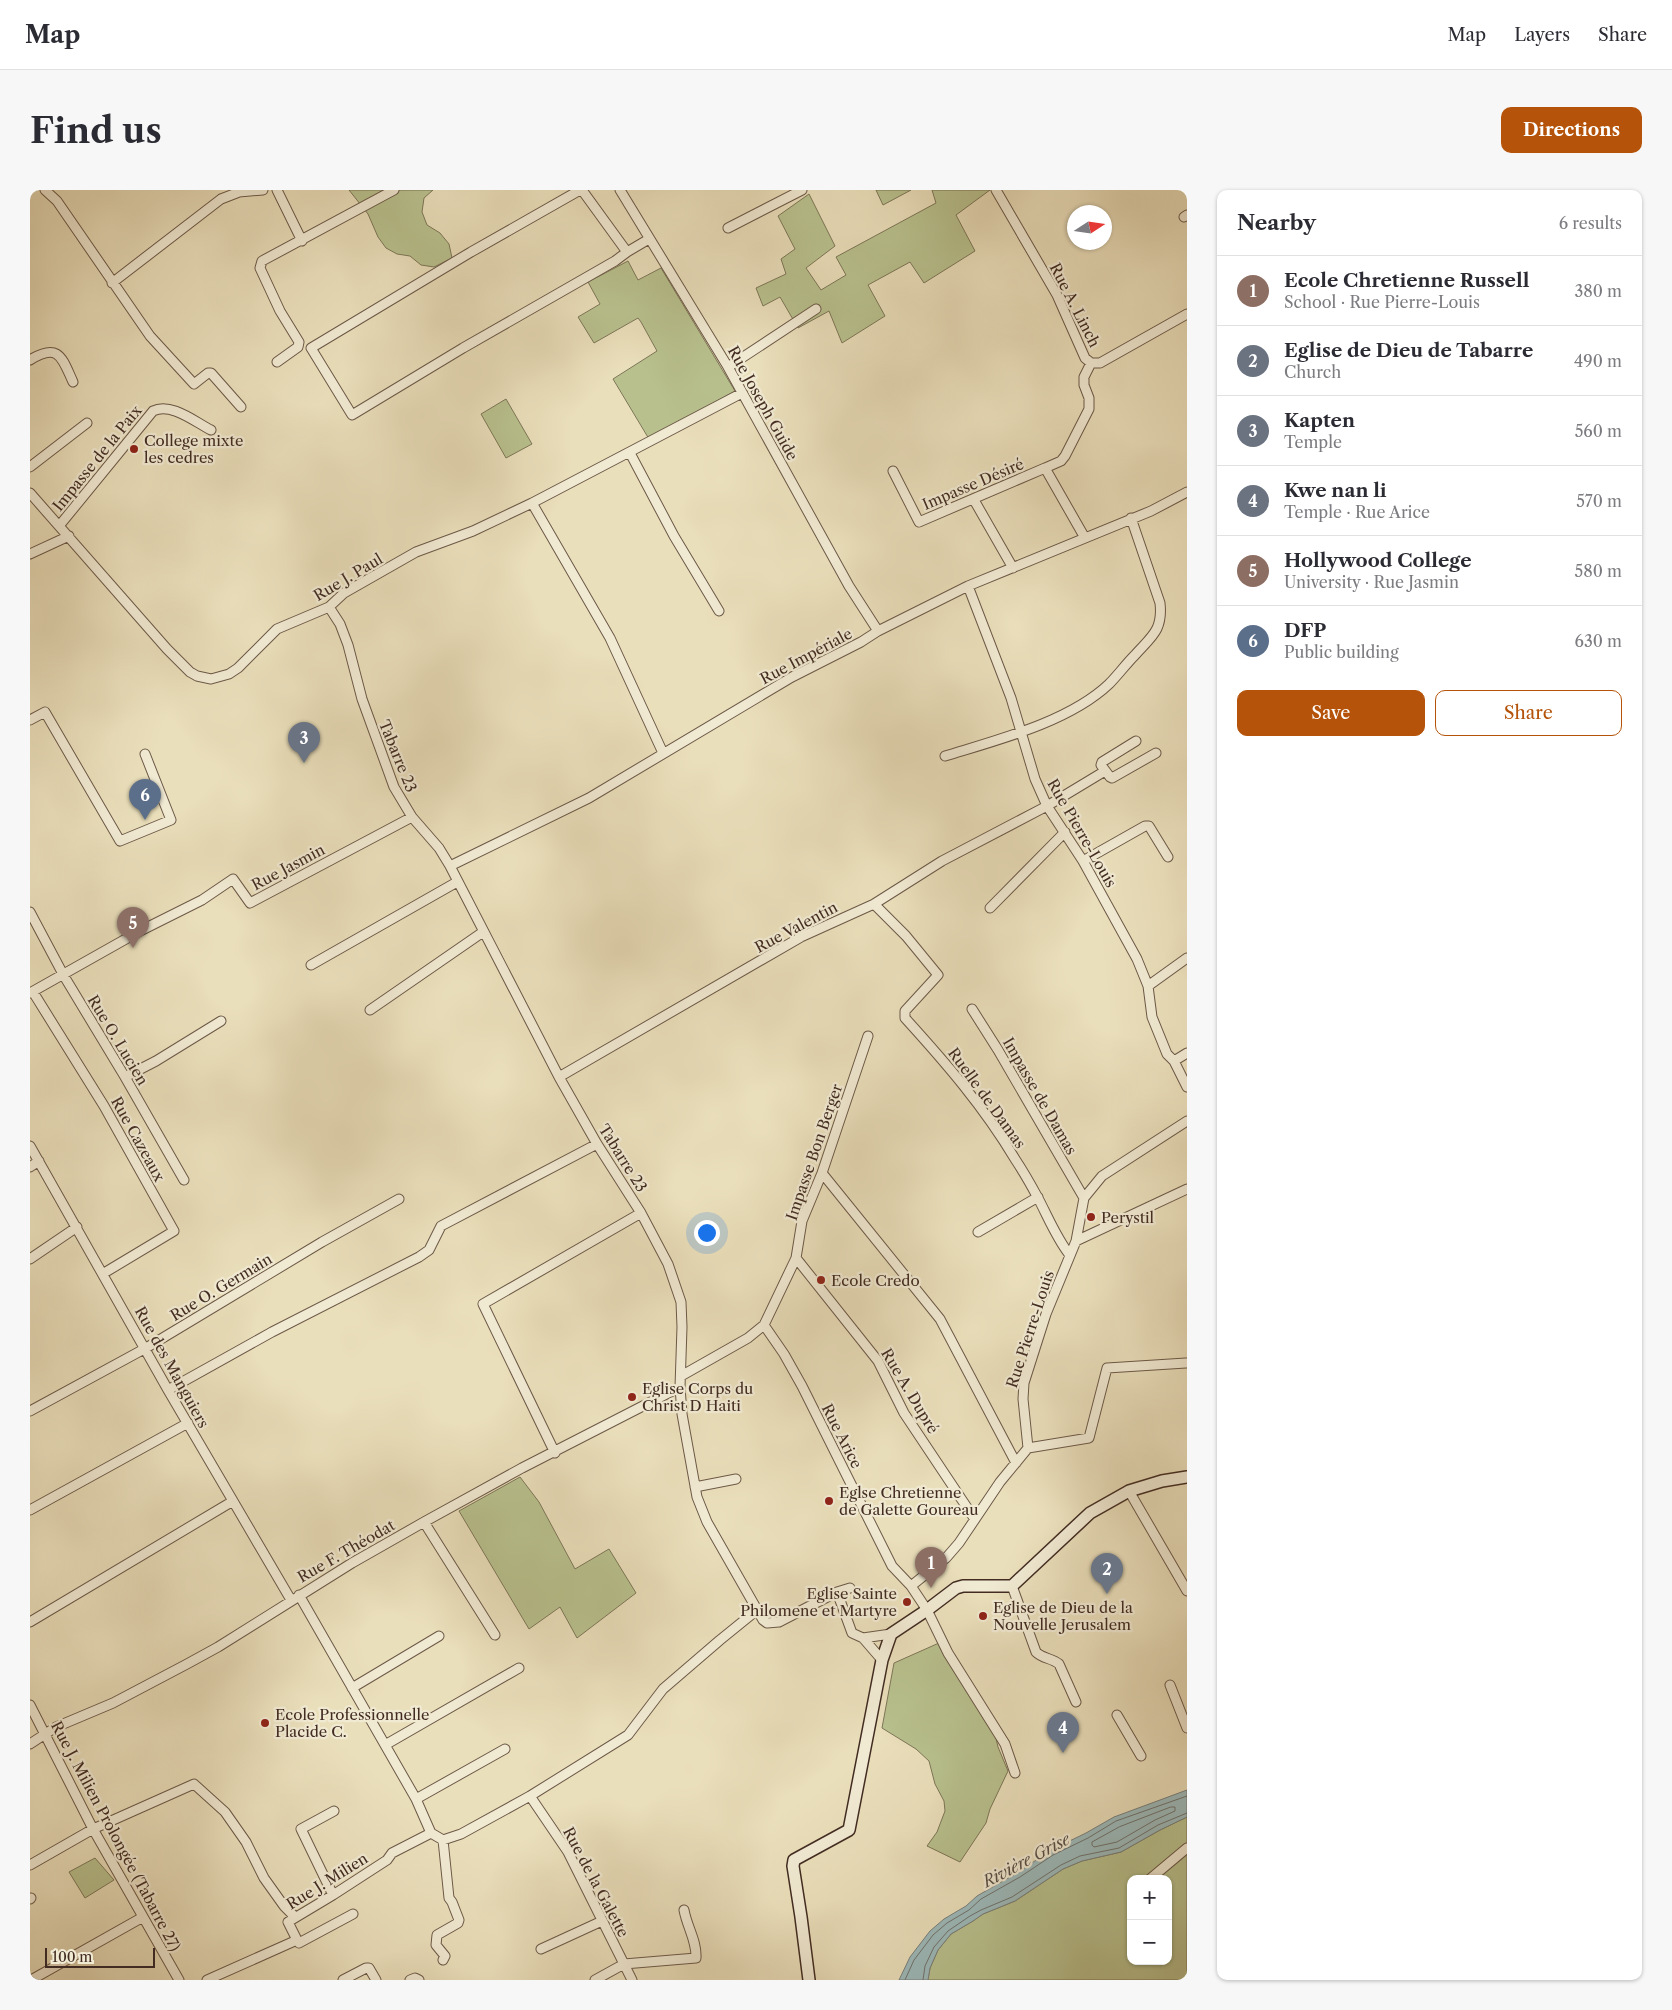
<!DOCTYPE html>
<meta charset="utf-8">
<style>
body{margin:0;font-family:"Libre Caslon Text",serif;background:#f7f7f7;color:#2b2b33}
.controls{position:absolute;right:15px;bottom:15px;display:grid;overflow:hidden;border-radius:10px;box-shadow:0 1px 4px #0004}
.controls button{width:45px;height:45px;display:grid;place-items:center;padding:0;border:0;border-bottom:1px solid #e1e1e2;background:#fff;color:#2b2b33;font:25px sans-serif}
.compass{position:absolute;left:1037px;top:15px;width:45px;height:45px;border-radius:50%;background:#fff;box-shadow:0 1px 4px #0004;rotate:78deg}
.scale{position:absolute;left:15px;bottom:12px;width:110px;box-sizing:border-box;padding-left:5px;border:2px solid #422c22;border-top:0;font-size:14px;line-height:18px;white-space:nowrap;color:#422c22;-webkit-text-stroke:4px #f1ead3;paint-order:stroke}
.you{position:absolute;left:676px;top:1042px;width:18px;height:18px;margin:-12px;border:4px solid #fff;border-radius:50%;background:#1a73e8;box-shadow:0 0 0 8px #1a73e833}
.badge{display:grid;place-items:center;width:32px;height:32px;border-radius:50%;background:#b45309;color:#fff;font-size:16px;font-weight:700}
.pin{position:absolute;translate:-50% -41px;filter:drop-shadow(0 1px 2px #0008)}
.pin::after{content:'';position:absolute;top:26px;width:18px;height:15px;background:inherit;clip-path:polygon(0 0,100% 0,50% 100%)}
.list{margin:0;padding:0;list-style:none}
h2{display:flex;justify-content:space-between;align-items:center;height:65px;margin:0;padding:0 20px;font-size:21px}
h2 small{font-size:16px;font-weight:400;color:#7c7c81}
.list li{display:grid;grid-template-columns:32px 1fr auto;gap:15px;align-items:center;box-sizing:border-box;height:70px;padding:0 20px;border-top:1px solid #e1e1e2}
.list b{display:block;font-size:19px;white-space:nowrap}
.list p{margin:0;font-size:16px;white-space:nowrap;color:#7c7c81}
.list em{font-size:16px;font-style:normal;color:#7c7c81}
.actions{display:flex;gap:10px;padding:15px 20px}
.actions a{flex:1;padding:11px 0;border:1px solid #b45309;border-radius:10px;text-align:center;font-size:18px;color:#b45309}
.actions .main{background:#b45309;color:#fff}
.map{position:relative;flex:none;width:1157px;height:1790px;overflow:hidden;border-radius:10px}
header{display:flex;align-items:center;gap:30px;box-sizing:border-box;height:70px;padding:0 25px;background:#fff;border-bottom:1px solid #e1e1e2}
header strong{font-size:24px}
nav{display:flex;gap:28px;margin-inline-start:auto;font-size:18px}
.intro{display:flex;align-items:center;justify-content:space-between;box-sizing:border-box;height:120px;padding:0 30px}
h1{margin:0;font-size:35px}
.button{padding:12px 22px;border-radius:10px;background:#b45309;color:#fff;font-size:18px;font-weight:700}
main{display:flex;gap:30px;padding:0 30px}
aside{flex:1;background:#fff;border-radius:10px;box-shadow:0 1px 4px #0004}
.map>svg:first-child{display:block}
.green{fill:#b8c18e;stroke:#7d7658;fill-rule:evenodd}
.water{fill:#9dbabb;stroke:#79817e}
.lines{fill:none;stroke-linecap:round;stroke-linejoin:round}
.shore{stroke:#70736e;stroke-width:1}
.street-casing{stroke:#6c5948;stroke-width:11}
.secondary-casing{stroke:#422c22;stroke-width:14}
.street{stroke:#f1ead3;stroke-width:9}
.secondary{stroke:#f1ead3;stroke-width:11}
.poi-dot{fill:#8f2418;stroke:#f1ead3;stroke-width:2}
.labels{text-anchor:middle;dominant-baseline:central;stroke-width:4.5;stroke-linejoin:round;paint-order:stroke}
.street-label{font-size:15px;fill:#422c22;stroke:#f1ead3}
.poi-label{font-size:15px;fill:#422c22;stroke:#f1ead3;text-anchor:start}
.water-label{font-size:16px;font-style:italic;fill:#595048;stroke:#f1ead3}
</style>
<header>
<strong>Map</strong>
<nav><a>Map</a><a>Layers</a><a>Share</a></nav>
</header>
<div class="intro"><h1>Find us</h1><a class="button">Directions</a></div>
<main>
<div class="map">
<svg width="1157" height="1790" viewBox="0 0 1157 1790">
<rect width="100%" height="100%" fill="#eadfbb"/>
<filter id="stains"><feTurbulence type="fractalNoise" baseFrequency=".004" numOctaves="4"/><feColorMatrix values="0 0 0 0 .2 0 0 0 0 .09 0 0 0 0 .02 0 0 0 .5 -.17"/></filter>
<radialGradient id="worn" r=".72"><stop offset=".6" stop-color="#630" stop-opacity="0"/><stop offset="1" stop-color="#630" stop-opacity=".3"/></radialGradient>
<path class="green" d="M319,0H403L394,8L392,22L397,35L410,43L419,54L422,68L404,77L391,75L380,66L367,64L356,58L348,47L338,24Z
M846,0H881L853,15Z
M902,0H960L926,25L945,61L894,93L880,72L838,95L855,126L812,153L799,121L768,138L750,107L733,116L726,98L756,84L751,69L765,59L748,26L779,4L805,56L776,78L791,100L816,85L806,67L906,13Z
M598,71L608,90L631,78L705,201L619,249L583,189L627,161L611,132L608,128L564,153L548,127L570,114L558,92Z
M476,209L502,254L476,268L451,224Z
M490,1287L509,1312L545,1379L579,1359L606,1403L547,1448L530,1417L499,1439L429,1321Z
M909,1453L965,1544L968,1557L978,1581L960,1619L956,1633L930,1672L897,1656L907,1642L915,1621L914,1611L905,1594L899,1571L886,1559L852,1538L864,1473Z
M1157,1627V1790H898L900,1778L908,1760L921,1744L943,1731L953,1724L985,1711L1033,1679L1052,1671L1091,1662L1130,1640ZM1101,1689H1138V1771H1101Z
M65,1668L84,1690L55,1708L39,1682Z"/>
<path class="water" d="M1157,1600V1627L1130,1640L1091,1662L1052,1671L1033,1679L985,1711L953,1724L943,1731L921,1744L908,1760L900,1778L898,1790H869L880,1767L900,1741L914,1729L936,1716L947,1706L987,1683L1021,1660L1056,1643L1084,1627Z"/>
<g class="lines">
<path class="shore" d="M1141,1617H1145V1621L1125,1630L1087,1652L1064,1657L1062,1655V1652L1089,1637Z
M875,1790L884,1770L903,1745L917,1733L939,1720L951,1709L990,1687L1023,1665L1058,1648L1086,1631L1157,1606
M893,1790L895,1776L904,1757L918,1741L940,1726L951,1720L982,1707L1031,1675L1050,1666L1089,1658L1128,1635L1157,1623"/>
<defs>
<path id="street" d="M15,0L27,11L120,146L164,194L178,183H181L211,217
M247,0L272,51
M550,0L441,62L281,158L322,225L433,158L585,71L597,62L552,0
M590,0L698,177L819,396L848,441
M966,0L1027,105L1055,168L1061,173H1070L1157,124
M1154,27L1157,25
M698,38L772,0
M597,62L619,49
M82,93L191,9L209,2L233,0
M0,170C29,152 32,168 43,192
M247,172L268,157L269,152L250,121L230,78L232,71L364,0
M698,177L786,119
M600,263L644,346L689,421
M0,277L57,233
M1015,278L1031,271L1035,266L1059,219V208L1054,195V187L1061,173
M863,281L889,332L1015,278L1055,348
M0,303L137,459L160,482L167,486L181,489L199,484L208,478L247,439L299,417L314,403L386,362L443,341L502,313L712,203
M944,310L983,378
M502,313L580,448L633,563
M29,336L123,221C141,212 165,232 181,240
M0,364L39,346
M938,396L981,508L1005,589L1017,616L1053,671L1107,769L1118,796L1122,827L1137,864L1144,871L1157,897
M299,417L310,434L318,455L332,509L364,597L382,627L409,658L420,676L529,887L567,954L611,1023L638,1074L651,1112L652,1137L650,1197L652,1224L667,1307L677,1332L733,1430L737,1433L749,1432L807,1402L822,1443L833,1448L861,1444
M0,530L15,522L90,651L141,630L115,564
M1106,551L1072,572L1071,575L1080,587L1082,588L1126,563
M915,566C967,550 1039,532 1079,494C1088,485 1096,474 1105,465C1122,446 1133,440 1130,413L1101,328
M1053,671L1115,636H1119L1138,667
M420,676L559,608L762,487L831,452L848,441L938,396L1121,321L1157,302
M844,714L876,746L908,785L875,821V828C915,872 954,917 985,969C993,981 1001,995 1008,1008C1018,1027 1026,1047 1039,1064
M960,718L1035,642
M0,722L34,786L95,887L154,990
M281,775L427,692
M1118,796L1157,768
M3,802L74,916L144,1041L74,1083
M0,803L110,741L172,710L203,689L220,713L382,627
M942,819L968,860L1054,1008
M340,820L453,742
M1144,871L1157,863
M95,887L126,871L191,831
M529,887L771,747L844,714L912,671L1017,616L1075,581
M0,956L138,1200L261,1410
M0,977L9,971
M792,983L910,1129L986,1273
M948,1042L1008,1007
M1046,1051L1157,999
M766,1068L848,1171L874,1223L944,1328
M0,1069L47,1037
M734,1135L754,1164L772,1196L862,1376L881,1396
M651,1186L718,1148L734,1135L766,1068L772,1031L792,983L838,846
M138,1200L242,1142L389,1067L399,1060L411,1036L567,954
M0,1221L116,1158L292,1052L369,1009
M998,1258L1059,1248L1077,1178L1156,1173
M525,1263L453,1114L611,1023
M665,1297L706,1289
M1099,1301L1157,1401
M0,1320L158,1233
M394,1332L465,1445
M982,1396L1006,1462C1013,1469 1022,1468 1029,1474L1046,1512
M807,1402L820,1398
M269,1405L386,1609L401,1643L413,1650L431,1644L500,1606
M0,1432L203,1311
M833,1448L852,1470
M1140,1495L1157,1538
M322,1498L409,1446
M0,1515L63,1639L149,1790
M1087,1525L1111,1566
M0,1554L26,1537L83,1513L157,1474L188,1457L322,1373L394,1332L492,1278L650,1197
M355,1555L489,1478
M985,1583L975,1554L918,1463L897,1420L881,1396L916,1368L929,1353L970,1292L998,1258L993,1209L994,1193L1016,1124L1046,1051L1054,1008L1072,986L1157,931
M386,1609L475,1559
M413,1650L419,1708L422,1712L429,1730L428,1733L407,1745L406,1755L415,1766L413,1770
M0,1675L63,1639L164,1594L195,1622L216,1652L234,1688L254,1716L265,1727
M1120,1689L1157,1658
M303,1705L271,1639L304,1621
M0,1709L1,1708
M267,1750L269,1753L323,1724
M511,1759L572,1731
M1,1790L113,1727
M177,1790L267,1750L258,1732L303,1705L357,1670L362,1663L401,1643
M313,1790L336,1778H339L346,1790
M380,1790L385,1788L389,1790
M565,1790L594,1774L666,1768C667,1751 657,1737 654,1720
M602,1790L538,1662L500,1606L598,1545L633,1499L690,1450L727,1420"/>
<path id="secondary" d="M779,1790L771,1727L763,1676L764,1670L819,1640L852,1470L861,1444L897,1420L926,1398L933,1396H982L1060,1323L1099,1301L1132,1291L1157,1287"/>
</defs>
<use href="#street" class="street-casing"/>
<use href="#secondary" class="secondary-casing"/>
<use href="#street" class="street"/>
<use href="#secondary" class="secondary"/>
</g>
<g class="poi-dot">
<circle cx="104" cy="259" r="5"/>
<circle cx="1061" cy="1027" r="5"/>
<circle cx="791" cy="1090" r="5"/>
<circle cx="602" cy="1207" r="5"/>
<circle cx="799" cy="1311" r="5"/>
<circle cx="877" cy="1412" r="5"/>
<circle cx="953" cy="1426" r="5"/>
<circle cx="235" cy="1533" r="5"/>
</g>
<g class="labels">
<g class="street-label">
<text transform="translate(1045 115) rotate(63)">Rue A. Linch</text>
<text transform="translate(733 213) rotate(61)">Rue Joseph Guide</text>
<text transform="translate(67 268) rotate(-51)">Impasse de la Paix</text>
<text transform="translate(943 294) rotate(-23)">Impasse Désiré</text>
<text transform="translate(318 387) rotate(-31)">Rue J. Paul</text>
<text transform="translate(776 466) rotate(-28)">Rue Impériale</text>
<text transform="translate(368 566) rotate(68)">Tabarre 23</text>
<text transform="translate(1052 643) rotate(60)">Rue Pierre-Louis</text>
<text transform="translate(258 677) rotate(-28)">Rue Jasmin</text>
<text transform="translate(766 737) rotate(-28)">Rue Valentin</text>
<text transform="translate(88 850) rotate(59)">Rue O. Lucien</text>
<text transform="translate(1010 906) rotate(60)">Impasse de Damas</text>
<text transform="translate(957 908) rotate(54)">Ruelle de Damas</text>
<text transform="translate(108 949) rotate(61)">Rue Cazeaux</text>
<text transform="translate(784 962) rotate(-71)">Impasse Bon Berger</text>
<text transform="translate(593 968) rotate(58)">Tabarre 23</text>
<text transform="translate(191 1097) rotate(-31)">Rue O. Germain</text>
<text transform="translate(1000 1139) rotate(-72)">Rue Pierre-Louis</text>
<text transform="translate(142 1177) rotate(61)">Rue des Manguiers</text>
<text transform="translate(880 1201) rotate(59)">Rue A. Dupré</text>
<text transform="translate(812 1246) rotate(63)">Rue Arice</text>
<text transform="translate(316 1361) rotate(-30)">Rue F. Théodat</text>
<text transform="translate(86 1646) rotate(62)">Rue J. Milien Prolongée (Tabarre 27)</text>
<text transform="translate(297 1691) rotate(-32)">Rue J. Milien</text>
<text transform="translate(566 1692) rotate(62)">Rue de la Galette</text>
</g>
<g class="poi-label">
<text x="114" y="250">College mixte<tspan x="114" dy="17">les cedres</tspan></text>
<text x="1071" y="1027">Perystil</text>
<text x="801" y="1090">Ecole Credo</text>
<text x="612" y="1198">Eglise Corps du<tspan x="612" dy="17">Christ D Haiti</tspan></text>
<text x="809" y="1302">Eglse Chretienne<tspan x="809" dy="17">de Galette Goureau</tspan></text>
<text x="867" y="1403" text-anchor="end">Eglise Sainte<tspan x="867" dy="17">Philomene et Martyre</tspan></text>
<text x="963" y="1417">Eglise de Dieu de la<tspan x="963" dy="17">Nouvelle Jerusalem</tspan></text>
<text x="245" y="1524">Ecole Professionnelle<tspan x="245" dy="17">Placide C.</tspan></text>
</g>
<g class="water-label">
<text transform="translate(996 1670) rotate(-28)">Rivière Grise</text>
</g>
</g>
<rect width="100%" height="100%" filter="url(#stains)"/>
<rect width="100%" height="100%" fill="url(#worn)"/>
</svg>
<div class="controls">
<button>+</button>
<button>−</button>
</div>
<svg class="compass" viewBox="-18 -18 36 36"><path d="M0-13l5 13h-10z" fill="#e53935"/><path d="M0 13l5-13h-10z" fill="#7c7c81"/></svg>
<div class="scale">100 m</div>
<div class="you"></div>
<div class="pin badge" style="left:901px;top:1398px;background:#8d6e63">1</div>
<div class="pin badge" style="left:1077px;top:1404px;background:#6b7280">2</div>
<div class="pin badge" style="left:274px;top:573px;background:#6b7280">3</div>
<div class="pin badge" style="left:1033px;top:1563px;background:#6b7280">4</div>
<div class="pin badge" style="left:103px;top:758px;background:#8d6e63">5</div>
<div class="pin badge" style="left:115px;top:630px;background:#5c6f8a">6</div>
</div>
<aside>
<h2>Nearby<small>6 results</small></h2>
<ul class="list">
<li><span class="badge" style="background:#8d6e63">1</span><div><b>Ecole Chretienne Russell</b><p>School · Rue Pierre-Louis</p></div><em>380 m</em></li>
<li><span class="badge" style="background:#6b7280">2</span><div><b>Eglise de Dieu de Tabarre</b><p>Church</p></div><em>490 m</em></li>
<li><span class="badge" style="background:#6b7280">3</span><div><b>Kapten</b><p>Temple</p></div><em>560 m</em></li>
<li><span class="badge" style="background:#6b7280">4</span><div><b>Kwe nan li</b><p>Temple · Rue Arice</p></div><em>570 m</em></li>
<li><span class="badge" style="background:#8d6e63">5</span><div><b>Hollywood College</b><p>University · Rue Jasmin</p></div><em>580 m</em></li>
<li><span class="badge" style="background:#5c6f8a">6</span><div><b>DFP</b><p>Public building</p></div><em>630 m</em></li>
</ul>
<div class="actions"><a class="main">Save</a><a>Share</a></div>
</aside>
</main>
